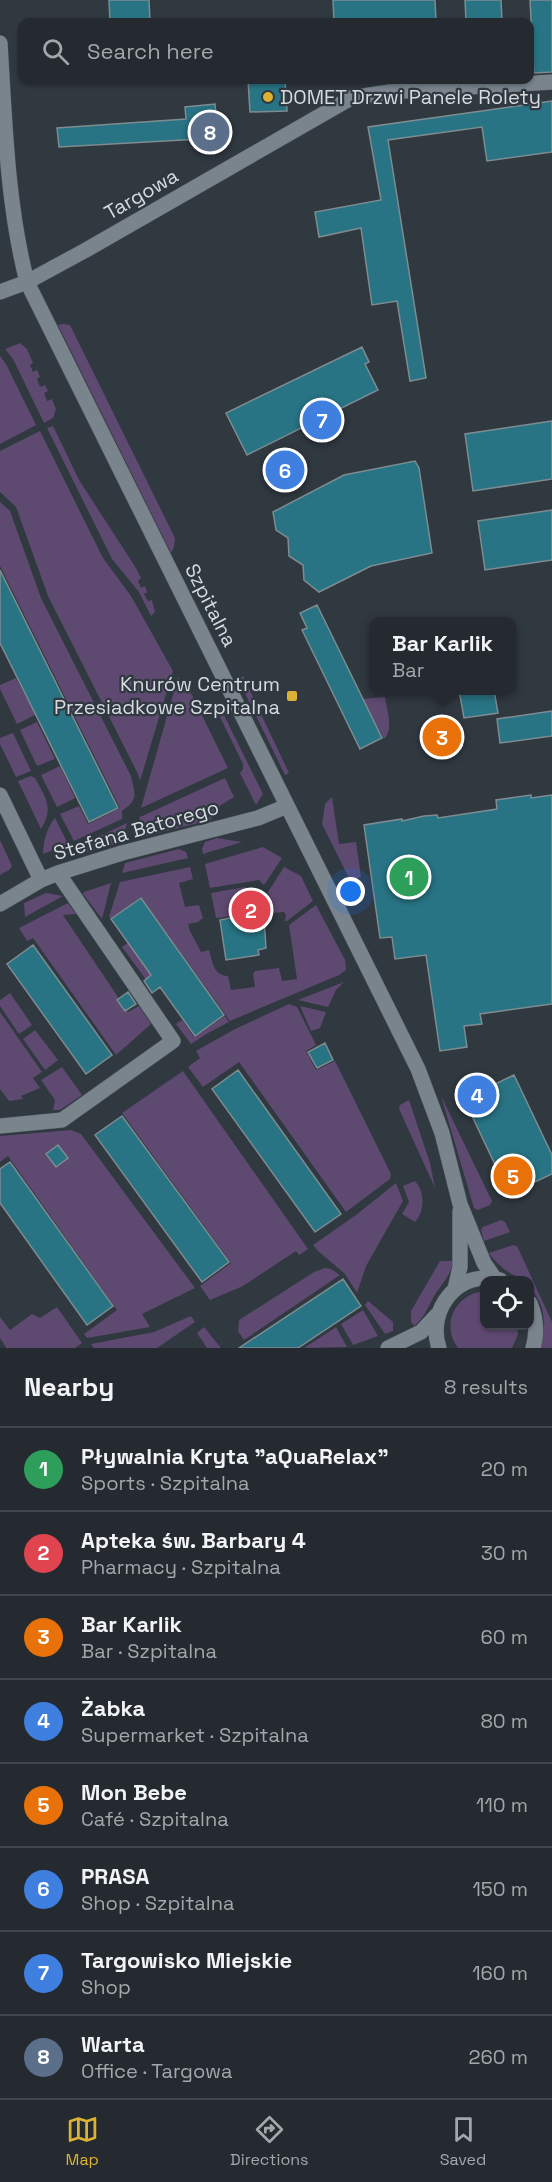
<!DOCTYPE html>
<meta charset="utf-8">
<style>
body{margin:0;font-family:"Space Grotesk",sans-serif;background:#30363c;color:#f1f3f6}
.controls{position:absolute;right:18px;bottom:18px;display:grid;overflow:hidden;border-radius:12px;box-shadow:0 2px 4px #0004}
.controls button{width:54px;height:54px;display:grid;place-items:center;padding:0;border:0;border-bottom:2px solid #41464c;background:#242a30;color:#f1f3f6;font:30px sans-serif}
.you{position:absolute;left:351px;top:892px;width:21px;height:21px;margin:-15px;border:4px solid #fff;border-radius:50%;background:#1a73e8;box-shadow:0 0 0 9px #1a73e833}
.badge{display:grid;place-items:center;width:39px;height:39px;border-radius:50%;background:#dbb233;color:#fff;font-size:20px;font-weight:700}
.pin{position:absolute;translate:-50% -50%;border:3px solid #fff;box-shadow:0 2px 6px #0006}
.popup{position:absolute;left:369px;top:617px;width:147px;height:78px;box-sizing:border-box;display:grid;place-content:center;border-radius:12px;background:#242a30;filter:drop-shadow(0 2px 4px #0005);font-size:20px;white-space:nowrap;color:#a3a7ab}
.popup b{font-size:22px;color:#f1f3f6}
.popup::after{content:'';position:absolute;left:50%;top:100%;margin-left:-12px;border:12px solid transparent;border-top-color:#242a30}
.list{margin:0;padding:0;list-style:none}
h2{display:flex;justify-content:space-between;align-items:center;height:78px;margin:0;padding:0 24px;font-size:26px}
h2 small{font-size:20px;font-weight:400;color:#a3a7ab}
.list li{display:grid;grid-template-columns:39px 1fr auto;gap:18px;align-items:center;box-sizing:border-box;height:84px;padding:0 24px;border-top:2px solid #41464c}
.list b{display:block;font-size:22px;white-space:nowrap}
.list p{margin:0;font-size:20px;white-space:nowrap;color:#a3a7ab}
.list em{font-size:20px;font-style:normal;color:#a3a7ab}
.icon{flex:none;width:33px;height:33px;fill:none;stroke:currentColor;stroke-width:2;stroke-linecap:round;stroke-linejoin:round}
.map{position:relative;flex:none;width:552px;height:1348px;overflow:hidden}
.search{position:absolute;background:#242a30;box-shadow:0 2px 4px #0004;left:18px;right:18px;top:18px;height:66px;display:flex;align-items:center;gap:15px;box-sizing:border-box;padding:0 21px;border-radius:12px;color:#a3a7ab;font-size:22px}
.sheet{height:750px;background:#242a30}
nav{display:flex;justify-content:space-around;align-items:center;box-sizing:border-box;height:84px;border-top:2px solid #41464c;background:#242a30;font-size:16px;color:#a3a7ab}
nav a{display:grid;justify-items:center;gap:3px}
nav .on{color:#dbb233}
.map>svg:first-child{display:block}
.green{fill:#5e4970}
.building{fill:#287484;stroke:#7d8c90;stroke-width:1.5}
.lines{fill:none;stroke-linecap:round;stroke-linejoin:round}
.minor-casing{stroke:#4d545b;stroke-width:16}
.tertiary-casing{stroke:#4d545b;stroke-width:16}
.minor{stroke:#7a848d;stroke-width:15}
.tertiary{stroke:#7a848d;stroke-width:15}
.poi-dot{fill:#dbb233;stroke:#303840;stroke-width:2}
.labels{text-anchor:middle;dominant-baseline:central;stroke-width:4.5;stroke-linejoin:round;paint-order:stroke}
.poi-label{font-size:20px;fill:#d6dbe0;stroke:#303840;text-anchor:start}
.street-label{font-size:20px;fill:#d6dbe0;stroke:#303840}
</style>
<div class="map">
<svg width="552" height="1348" viewBox="0 0 552 1348">
<rect width="100%" height="100%" fill="#303840"/>
<path class="green" d="M63,324L70,325L175,538L174,547L171,553L58,325Z
M20,343L27,349L33,363L30,365L33,372L37,370L40,377L37,379L40,387L45,385L48,391L44,393L47,401L52,399L56,409L53,418L44,423L13,359L5,349Z
M0,356L6,364L36,425L0,444Z
M53,426L79,480L136,568L141,578L138,581L141,588L145,586L147,592L144,594L148,601L152,600L155,612L151,616L139,592L112,559L47,428Z
M40,431L103,558L131,596L173,671L140,781L138,774L48,596L16,507L0,492V451Z
M0,502L10,511L41,598L131,776C135,795 139,799 122,811V819L74,841L60,814L79,806L88,824L120,808L0,566Z
M243,676L289,773L285,775L238,679Z
M178,677L192,695L228,768L141,808Z
M16,678L35,715L17,724L0,689V685Z
M385,697C387,711 394,729 384,739L363,699Z
M220,707L263,794L256,805L240,773L243,769V764L216,709Z
M37,722L55,759L37,766L20,730Z
M13,733L31,771L16,777L0,744V738Z
M60,766L75,798L57,807L41,775Z
M31,776L35,778C46,798 54,808 41,829L18,781Z
M225,778L234,797L221,805L210,820L138,838L133,834L140,817Z
M332,797L339,844L356,842L361,877L350,880L322,824L325,804Z
M55,818L68,844L43,854C43,842 47,827 55,818Z
M127,823L122,842L80,854L77,847Z
M217,838L242,842L203,854L202,849L205,842Z
M0,840L12,866L9,870L0,875Z
M263,847L282,858L264,885L259,880L210,888L205,864Z
M179,849L186,852L188,858L122,873L125,863Z
M190,867L193,879L179,883L185,907L199,905L203,918L198,922L188,924L190,931L201,952L209,950C213,963 213,975 228,976L231,990L255,987L253,974L255,971L279,968L282,981L297,979L289,925L316,905L345,960L346,970L339,975L230,1021L141,897L111,918L109,917L120,882Z
M284,867L301,876L313,901L287,921H285L286,915L284,912L273,913L268,892Z
M111,883L102,919L83,894L84,892Z
M245,887L259,895L257,898L253,897L231,900L233,916L216,918L211,893Z
M46,893L63,896L25,917L24,903Z
M68,903L76,914L63,915L128,1012L139,1006L151,1024L116,1055L33,938L27,941L19,928Z
M128,943L152,977L147,981L122,947Z
M344,982L336,990L328,1007L298,1000Z
M10,993L32,1025L19,1034L0,1006V1000Z
M289,1004L297,1007L316,1045L306,1051L316,1070L335,1061L391,1174L390,1179L346,1212L239,1062L203,1087L188,1067L200,1058L196,1051L235,1029Z
M300,1006L326,1012L320,1028L311,1031Z
M0,1012L42,1072L33,1078L40,1088L21,1096L23,1099L9,1101L0,1089Z
M225,1016L229,1022L208,1033L191,1044L176,1024L182,1020L194,1037Z
M35,1030L58,1060L45,1070L23,1039Z
M62,1067L82,1095L60,1110H53L55,1100L41,1080Z
M183,1071L308,1249L299,1255L296,1251L243,1286L210,1300L200,1286L231,1263L122,1113Z
M441,1096L492,1201L490,1205L478,1210L474,1208Z
M409,1100L430,1163L435,1188L399,1109L400,1105Z
M71,1130L81,1134L195,1288L142,1314L150,1327L87,1338L84,1334L117,1310L8,1156L0,1162V1136Z
M415,1181C425,1192 425,1211 415,1222L402,1214L409,1202L403,1186Z
M396,1183L403,1201L366,1266L357,1293L345,1274L318,1251L313,1245L356,1215Z
M501,1220L505,1222L510,1232L484,1241L481,1230L483,1227Z
M513,1245L517,1246L552,1322V1348H541C544,1332 546,1318 540,1303C536,1295 530,1289 530,1280C515,1280 497,1265 489,1253Z
M440,1261H453C451,1277 440,1285 433,1298C427,1309 424,1318 414,1326L411,1322V1311Z
M325,1268L331,1269L340,1275L244,1340L238,1331L239,1320L314,1272Z
M484,1291V1326H490L493,1330L502,1326H517L518,1334L512,1348H458C440,1324 456,1294 484,1291Z
M368,1301L393,1322V1331L385,1334L365,1305Z
M57,1307L82,1343L75,1348H5L6,1347L0,1338V1317L10,1330L32,1314L40,1318Z
M363,1310L378,1336L353,1345L341,1324Z
M191,1316L195,1322L157,1348H94L91,1344L154,1332Z
M204,1327L221,1348H207L197,1333Z
M336,1327L347,1347L304,1348Z"/>
<path class="building" d="M109,0H149L150,22H110Z
M333,0H435L436,22H334Z
M465,0H501L502,22H466Z
M530,0H552V72L534,73Z
M248,80H285L287,111L250,112Z
M552,101V152L487,161L482,127L388,140L426,378L410,381L397,301L372,305L361,228L319,237L315,212L381,200L368,127Z
M215,104L218,138L59,147L57,128L186,119L185,107Z
M362,347L369,362L365,364L378,390L247,455L226,413Z
M552,421V479L473,491L465,434Z
M415,461L419,468L432,553L371,566L319,592L304,580L303,565L289,556L288,538L276,530L273,512L344,475Z
M552,510V560L485,570L478,521Z
M0,570L118,808L89,822L0,643Z
M317,605L382,738L360,749L302,630L307,628L300,613Z
M459,690H494L498,713L464,718Z
M552,711V736L500,743L497,719Z
M457,722L461,748L428,752L424,726Z
M531,795V798L552,795V1004L480,1014L482,1024L464,1026L467,1047L440,1051L426,955L395,959L392,937L380,938L364,825L402,819V821L424,816L437,815L438,818L497,809L496,800Z
M141,898L224,1015L195,1036L160,987L152,993L144,981L151,975L111,919Z
M254,898L263,904L266,948L258,950L259,955L226,960L220,920L235,917L233,902Z
M33,945L112,1055L86,1074L7,964Z
M128,992L136,1004L125,1011L117,1000Z
M325,1043L333,1060L317,1068L308,1052Z
M238,1070L341,1214L315,1232L212,1089Z
M514,1075L552,1155V1174L509,1194L464,1099Z
M122,1116L229,1262L202,1282L95,1135Z
M58,1145L68,1158L56,1167L46,1154Z
M10,1162L113,1306L87,1325L0,1203V1169Z
M343,1279L361,1306L298,1348H239Z"/>
<g class="lines">
<defs>
<path id="minor" d="M0,292L27,282L86,250L351,98L389,92L552,82
M0,795L41,880
M0,904L41,880L58,873L122,853L258,818L287,806
M0,1126L62,1120L173,1041L58,873"/>
<path id="tertiary" d="M0,43C5,123 7,204 27,282L418,1069L442,1133L460,1204L484,1263L495,1279
M455,1289L460,1267V1211
M530,1303C536,1318 538,1332 533,1348
M388,1348L421,1332L437,1315
M439,1348C426,1310 459,1268 500,1280"/>
</defs>
<use href="#minor" class="minor-casing"/>
<use href="#tertiary" class="tertiary-casing"/>
<use href="#minor" class="minor"/>
<use href="#tertiary" class="tertiary"/>
</g>
<g class="poi-dot">
<circle cx="268" cy="97" r="6"/>
<rect x="286" y="690" width="12" height="12" rx="3"/>
</g>
<g class="labels">
<g class="poi-label">
<text x="280" y="97">DOMET Drzwi Panele Rolety</text>
<text x="280" y="684" text-anchor="end">Knurów Centrum<tspan x="280" dy="23">Przesiadkowe Szpitalna</tspan></text>
</g>
<g class="street-label">
<text transform="translate(141 194) rotate(-30)">Targowa</text>
<text transform="translate(211 605) rotate(63)">Szpitalna</text>
<text transform="translate(136 830) rotate(-16)">Stefana Batorego</text>
</g>
</g>
</svg>
<div class="controls">
<button><svg class="icon" aria-label="locate" viewBox="0 0 24 24"><circle cx="12" cy="12" r="6"/><path d="M12 2v4M12 18v4M2 12h4M18 12h4"/></svg></button>
</div>
<div class="you"></div>
<div class="pin badge" style="left:409px;top:877px;background:#2e9e5b">1</div>
<div class="pin badge" style="left:251px;top:910px;background:#e0444e">2</div>
<div class="pin badge" style="left:442px;top:737px;background:#e8710a">3</div>
<div class="popup"><b>Bar Karlik</b>Bar</div>
<div class="pin badge" style="left:477px;top:1095px;background:#3f7fe0">4</div>
<div class="pin badge" style="left:513px;top:1176px;background:#e8710a">5</div>
<div class="pin badge" style="left:285px;top:470px;background:#3f7fe0">6</div>
<div class="pin badge" style="left:322px;top:420px;background:#3f7fe0">7</div>
<div class="pin badge" style="left:210px;top:132px;background:#5c6f8a">8</div>
<div class="search"><svg class="icon" aria-label="search" viewBox="0 0 24 24"><circle cx="10" cy="10" r="6"/><path d="M15 15l6 6"/></svg>Search here</div>
</div>
<section class="sheet">
<h2>Nearby<small>8 results</small></h2>
<ul class="list">
<li><span class="badge" style="background:#2e9e5b">1</span><div><b>Pływalnia Kryta &quot;aQuaRelax&quot;</b><p>Sports · Szpitalna</p></div><em>20 m</em></li>
<li><span class="badge" style="background:#e0444e">2</span><div><b>Apteka św. Barbary 4</b><p>Pharmacy · Szpitalna</p></div><em>30 m</em></li>
<li><span class="badge" style="background:#e8710a">3</span><div><b>Bar Karlik</b><p>Bar · Szpitalna</p></div><em>60 m</em></li>
<li><span class="badge" style="background:#3f7fe0">4</span><div><b>Żabka</b><p>Supermarket · Szpitalna</p></div><em>80 m</em></li>
<li><span class="badge" style="background:#e8710a">5</span><div><b>Mon Bebe</b><p>Café · Szpitalna</p></div><em>110 m</em></li>
<li><span class="badge" style="background:#3f7fe0">6</span><div><b>PRASA</b><p>Shop · Szpitalna</p></div><em>150 m</em></li>
<li><span class="badge" style="background:#3f7fe0">7</span><div><b>Targowisko Miejskie</b><p>Shop</p></div><em>160 m</em></li>
<li><span class="badge" style="background:#5c6f8a">8</span><div><b>Warta</b><p>Office · Targowa</p></div><em>260 m</em></li>
</ul>
</section>
<nav>
<a class="on"><svg class="icon" aria-label="map" viewBox="0 0 24 24"><path d="M3 6l6-2 6 2 6-2v14l-6 2-6-2-6 2zM9 4v14M15 6v14"/></svg>Map</a>
<a><svg class="icon" aria-label="directions" viewBox="0 0 24 24"><path d="M12 3l9 9-9 9-9-9zM9 14v-3h6M13 9l2 2-2 2"/></svg>Directions</a>
<a><svg class="icon" aria-label="saved" viewBox="0 0 24 24"><path d="M7 4h10v16l-5-4-5 4z"/></svg>Saved</a>
</nav>
